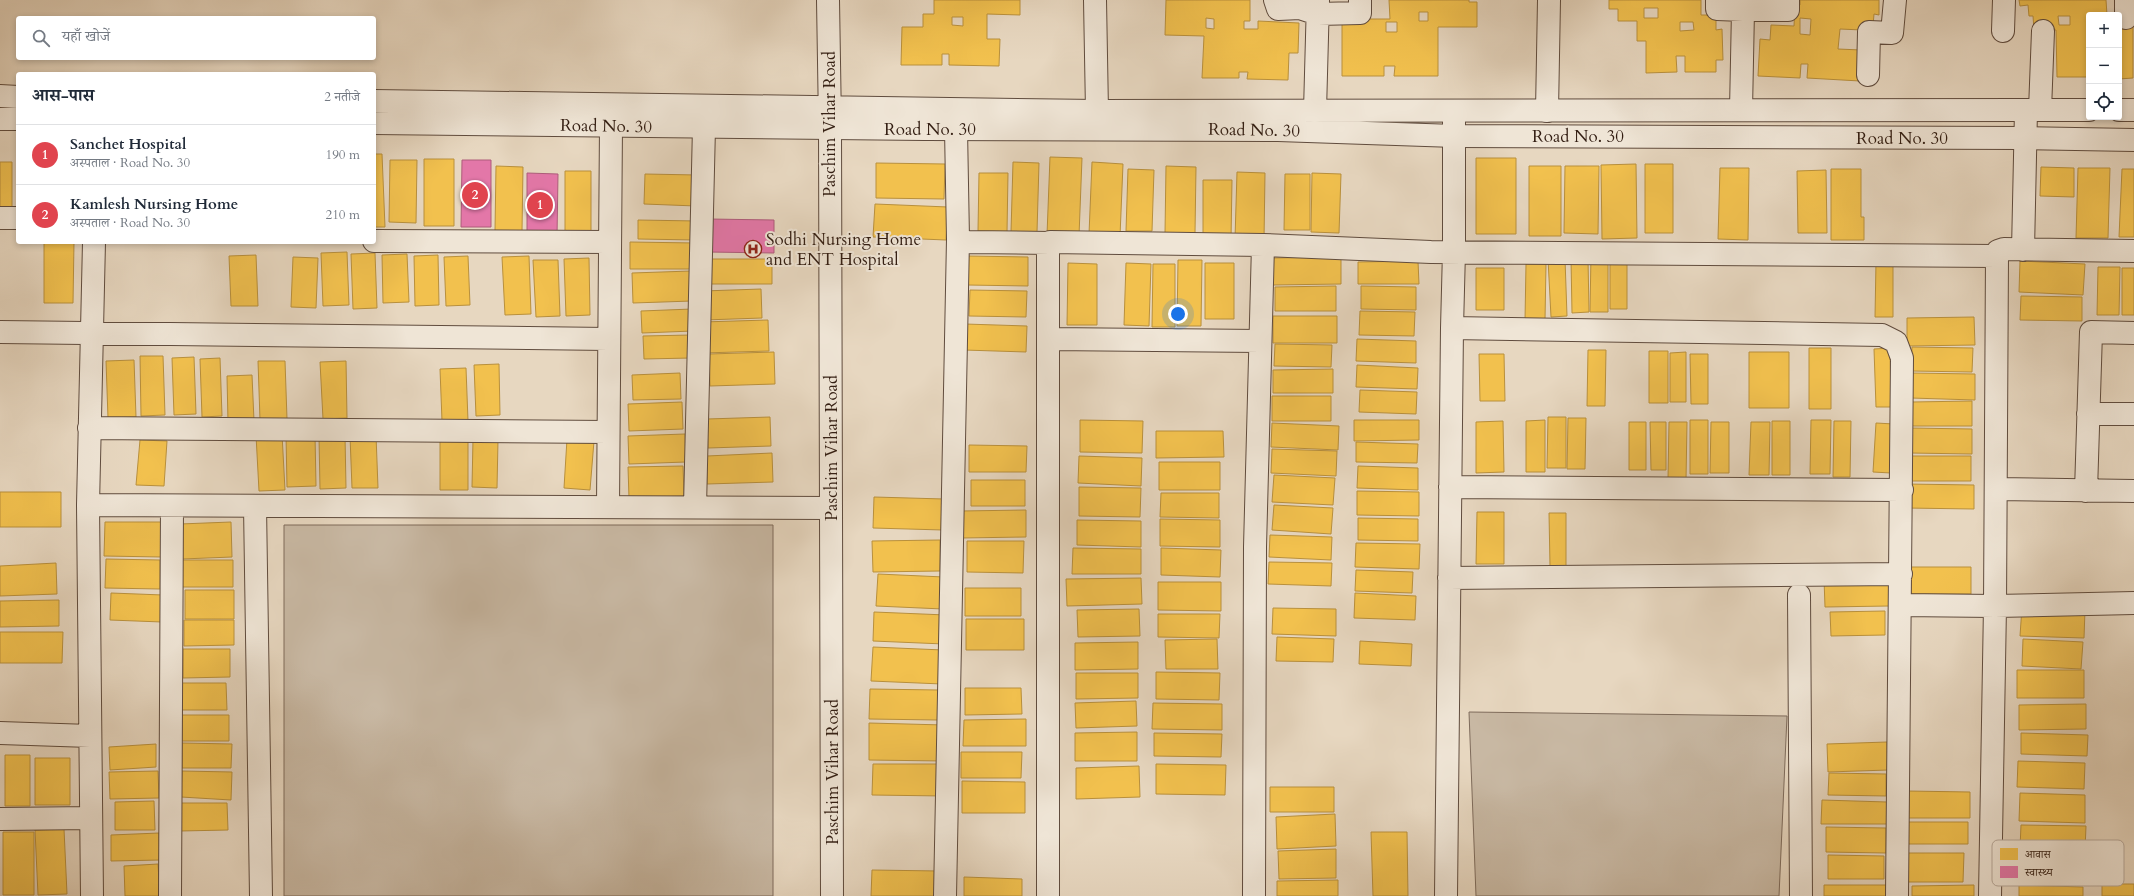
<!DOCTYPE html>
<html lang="hi">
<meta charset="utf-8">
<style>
body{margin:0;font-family:Cardo,"Noto Serif Devanagari",serif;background:#f6f6f7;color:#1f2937}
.controls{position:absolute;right:12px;top:12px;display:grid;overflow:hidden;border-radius:4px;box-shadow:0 2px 6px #0003}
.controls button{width:36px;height:36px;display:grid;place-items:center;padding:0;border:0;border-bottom:1px solid #e0e1e3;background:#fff;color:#1f2937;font:20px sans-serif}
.you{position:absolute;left:1178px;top:314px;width:14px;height:14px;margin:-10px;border:3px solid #fff;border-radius:50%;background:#1a73e8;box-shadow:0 0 0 6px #1a73e833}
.badge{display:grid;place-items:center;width:26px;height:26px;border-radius:50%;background:#0b8043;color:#fff;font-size:13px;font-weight:700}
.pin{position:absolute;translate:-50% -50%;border:2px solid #fff;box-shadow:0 1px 4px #0006}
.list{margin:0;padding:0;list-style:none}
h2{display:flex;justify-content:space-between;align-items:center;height:52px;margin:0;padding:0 16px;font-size:17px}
h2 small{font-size:13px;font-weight:400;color:#747a83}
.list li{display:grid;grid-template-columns:26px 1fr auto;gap:12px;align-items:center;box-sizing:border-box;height:60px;padding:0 16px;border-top:1px solid #e0e1e3}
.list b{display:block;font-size:15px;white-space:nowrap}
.list p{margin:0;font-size:13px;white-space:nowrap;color:#747a83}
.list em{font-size:13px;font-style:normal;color:#747a83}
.icon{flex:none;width:22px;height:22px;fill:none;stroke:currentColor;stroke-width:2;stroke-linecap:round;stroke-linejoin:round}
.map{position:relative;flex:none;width:2134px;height:896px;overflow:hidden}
.search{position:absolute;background:#fff;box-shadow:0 2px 6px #0003;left:16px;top:16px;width:360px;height:44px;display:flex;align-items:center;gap:10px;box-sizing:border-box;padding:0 14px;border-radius:4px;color:#747a83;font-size:15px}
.panel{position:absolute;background:#fff;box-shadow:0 2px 6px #0003;left:16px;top:72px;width:360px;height:172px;border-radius:4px}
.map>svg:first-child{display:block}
.green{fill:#c8b8a3;stroke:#7e6b5b}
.homes{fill:#f2c14e;stroke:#b9903c;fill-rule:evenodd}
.health{fill:#e377a8;stroke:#ae5c7b}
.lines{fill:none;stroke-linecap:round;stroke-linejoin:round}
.minor-casing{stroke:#604c3e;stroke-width:24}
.tertiary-casing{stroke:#604c3e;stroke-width:24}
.minor{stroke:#efe5d6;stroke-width:22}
.tertiary{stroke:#efe5d6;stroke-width:22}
.labels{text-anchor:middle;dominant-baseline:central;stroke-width:4;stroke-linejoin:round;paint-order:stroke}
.street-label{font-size:17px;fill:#331e13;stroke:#efe5d6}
.poi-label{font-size:17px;fill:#331e13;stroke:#efe5d6;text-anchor:start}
.key{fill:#efe5d6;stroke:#b7a99c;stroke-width:1}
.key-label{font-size:11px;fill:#331e13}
</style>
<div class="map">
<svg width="2134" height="896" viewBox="0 0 2134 896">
<rect width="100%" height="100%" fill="#e7d7c0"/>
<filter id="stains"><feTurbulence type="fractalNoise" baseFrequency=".005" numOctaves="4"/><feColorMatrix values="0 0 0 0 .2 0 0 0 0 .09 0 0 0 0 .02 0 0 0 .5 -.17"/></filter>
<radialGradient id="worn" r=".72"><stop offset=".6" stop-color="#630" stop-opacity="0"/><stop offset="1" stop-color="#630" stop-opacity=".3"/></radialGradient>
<path class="green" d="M284,525H773V896H284Z
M1469,712L1787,716L1779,896H1476Z"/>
<path class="homes" d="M934,0H1020V15L987,14V39H1000L999,66L949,65V54H942V65H901L902,27H923V14H934ZM952,17H963V26L952,25Z
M1166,0H1250V21H1244V29H1258V21L1299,23L1298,53H1289L1288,80L1247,79L1248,72H1239V78H1202L1204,36L1165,35ZM1206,18L1214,19V29L1206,28Z
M1389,0H1469V2H1477V27H1438V76H1394L1395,66H1384V76H1342V19H1390ZM1419,12H1428V21H1419ZM1386,22H1397V32H1386Z
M1609,0H1701V15H1716V30L1722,29L1723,60H1716V72H1685V56H1676L1677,72L1646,73V41H1637V21H1618V9H1609ZM1644,8H1658V18H1644ZM1680,22H1693L1694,30L1680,31Z
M1800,0H1879V15L1874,14L1873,26L1862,30L1840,29L1838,49L1861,50L1860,81L1807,78L1808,64H1801L1800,78L1758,76L1760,39L1770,40L1771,25L1794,26L1795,5H1800ZM1800,18L1811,19L1810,35L1800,34Z
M2019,0H2106L2107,15H2089V77H2057L2056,30H2034L2033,16H2029L2028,5L2020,6ZM2058,16H2070V25H2059Z
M2119,20H2133V78L2119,79Z
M374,154H382L385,227H374Z
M1050,157L1082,158L1079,236L1047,235Z
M1476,158H1516V234H1476Z
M424,159H454V226H424Z
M390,160H417L416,223L389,222Z
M0,162H12V213H0Z
M1013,162L1039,163L1037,232H1011Z
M1092,162L1123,164L1120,236L1089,234Z
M876,163L945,164L944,199L876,198Z
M1636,164L1637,238L1602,239L1601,165Z
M1645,164H1673V233H1645Z
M496,166L523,167L522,231H495Z
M1166,166L1196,167L1195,233H1165Z
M1529,166H1561V236H1529Z
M1565,166H1599L1598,234L1564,233Z
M2041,167L2074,168V197L2040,196Z
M1720,168H1749L1748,240L1718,239Z
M2078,168H2110L2108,238H2076Z
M1128,169L1154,170L1152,231H1126Z
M1831,169H1861V217H1864V240H1831Z
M2122,169H2134V237H2119Z
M1826,170L1827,233H1798L1797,171Z
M565,171H591V231H565Z
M1237,172L1265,173L1264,240L1235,239Z
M979,173H1008L1007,232L978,231Z
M1312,173L1341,174L1339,233L1311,232Z
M645,174L697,175L696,206L644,204Z
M1285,174H1310V230H1284Z
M1203,180H1232L1231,240H1203Z
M875,204L948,207L946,240L873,237Z
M638,220L697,221L696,240L638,239Z
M44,242H74L73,303H44Z
M630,242L695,243V269H630Z
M347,252L349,305L323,306L321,253Z
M375,253L377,308L353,309L351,254Z
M407,254L409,302L383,303L382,255Z
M1591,254H1608V312H1590Z
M256,255L258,306H231L229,256Z
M438,255L439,305L415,306L414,256Z
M468,256L470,305L446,306L444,257Z
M529,256L531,314L505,315L502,257Z
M968,256L1028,257V286L967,285Z
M293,257L318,258L316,308L291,307Z
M1341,257V284L1272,285V258Z
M589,258L590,315L566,316L564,259Z
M1610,258H1627V309H1610Z
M711,259H772V284H711Z
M1548,259H1565L1567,316L1551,317Z
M1571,259H1588L1589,312L1572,313Z
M533,260H558L560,316L536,317Z
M1178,260H1202L1201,326H1177Z
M1418,261L1419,284H1358V262Z
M2020,261L2085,264L2083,295L2019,292Z
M1876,262H1893V317H1875Z
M1068,263L1097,264V325H1067Z
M1126,263L1151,264L1149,326L1124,325Z
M1205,263H1234V319H1205Z
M1153,264H1175V327H1152Z
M1526,264H1546L1545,320H1525Z
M2098,267H2120L2119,315H2097Z
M1476,268H1504V310H1476Z
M2122,268H2134V315H2122Z
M691,271L692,301L633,303L632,273Z
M1336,286V311H1275V287Z
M1361,286L1416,287V310L1361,309Z
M761,289L762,318L704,320L703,291Z
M970,290L1027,291L1026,317L969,316Z
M2021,296L2082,297V321L2020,320Z
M692,309L693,331L642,333L641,311Z
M1360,311L1415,312L1414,336L1359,335Z
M1273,316H1337V343H1273Z
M1974,317L1975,345L1907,346V318Z
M768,320L769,351L703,353L702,322Z
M965,324L1027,326L1026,352L964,350Z
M691,335V358L644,359L643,336Z
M1357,339L1416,341V363L1356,361Z
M1275,344L1332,345L1331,367L1274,366Z
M1912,347L1973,348L1972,372L1911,371Z
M1809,348H1831V409H1809Z
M1890,348L1891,407H1876L1874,349Z
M1588,350H1606L1605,406H1587Z
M1649,351H1668V403H1649Z
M774,352L775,384L710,386L709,354Z
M1686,352V402H1670V353Z
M1749,352H1789V408H1749Z
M1479,354H1504L1505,401H1480Z
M1690,354H1708V404H1691Z
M140,356H163L165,415L141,416Z
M194,357L196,414L174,415L172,358Z
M220,358L222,416L202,417L200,359Z
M134,360L136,417L108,418L106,361Z
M258,361H285L287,419L260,420Z
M346,361L347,418L323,419L320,362Z
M499,364L500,415L476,416L474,365Z
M1357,365L1418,368L1417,389L1356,387Z
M466,368L468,421H442L440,369Z
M1333,369V393H1273V370Z
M680,373L681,399L633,400L632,375Z
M1911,373L1975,374V400L1911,398Z
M252,375L254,421L228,422L227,376Z
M1360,390L1417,392L1416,414L1359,412Z
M1272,396H1331V421H1272Z
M1972,401V426H1912V402Z
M682,402L683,429L629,431L628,404Z
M770,417L771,446L708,448L707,419Z
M1548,417H1566V468H1547Z
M1568,418H1586L1585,469H1567Z
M1080,420L1143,421L1142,453L1080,452Z
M1354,420H1419V440L1354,441Z
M1545,420V472H1526V421Z
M1690,420H1708V474H1690Z
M1811,420H1831L1830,474H1810Z
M1503,421L1504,472L1476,473V422Z
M1772,421H1790V475H1772Z
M1834,421H1851L1850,477H1833Z
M1629,422H1646V470H1629Z
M1650,422H1666V470H1651Z
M1669,422H1687L1686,480L1668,479Z
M1711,422H1729V473H1710Z
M1751,422H1770L1769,475H1749Z
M1272,423L1339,426L1338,450L1271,447Z
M1876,423L1894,424L1891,473L1873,472Z
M1910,428L1972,429V454L1910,453Z
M1156,431H1223L1224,457L1156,458Z
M282,434L285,490L259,491L256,435Z
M685,434L686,462L629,464L628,436Z
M286,435H315L316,486L287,487Z
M376,435L378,488H352L350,436Z
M345,436L346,488L320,489L319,437Z
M473,439L498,440L497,488L472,487Z
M567,439L594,441L590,490L564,488Z
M140,440L167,441L164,486L136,485Z
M440,440H468V490H440Z
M1356,442L1418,444L1417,463L1356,462Z
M969,445L1027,446L1026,472H969Z
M1272,449L1337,451L1336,476L1271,473Z
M772,453L773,482L707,484V456Z
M1079,456L1142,458L1141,486L1078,483Z
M1909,456H1971V481H1909Z
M1159,462H1220V490H1159Z
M683,466L684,496L629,498L628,467Z
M1358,466L1418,468V490L1357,488Z
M1274,475L1335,478L1333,505L1272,502Z
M971,480H1025V506H971Z
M1906,484L1974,485V509L1906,508Z
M1079,487L1141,488L1140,517L1079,516Z
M1357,491L1419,492V516L1357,515Z
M0,492H61V527H0Z
M1161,493H1219V518L1160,517Z
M874,497L944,499L943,530L873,528Z
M1274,505L1333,508L1331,534L1272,530Z
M1026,510V537L961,538V511Z
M1477,512H1504V564H1476Z
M1549,513H1566V566H1550Z
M1358,518L1418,519V541L1358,540Z
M1160,519L1220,520V547L1160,546Z
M1077,520L1141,521V547L1077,545Z
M105,522H162V557L104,556Z
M231,522L232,557L182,559L180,524Z
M1270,535L1332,537L1331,560L1269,557Z
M940,540V571L873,572L872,541Z
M967,541H1024L1023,573L967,572Z
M1356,543L1420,544L1419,569L1355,567Z
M1073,548L1141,549V574H1072Z
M1161,548L1221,550L1220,577L1161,575Z
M106,559L160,560V589L105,588Z
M182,560H233V587H182Z
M1269,562L1332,563L1331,586L1268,584Z
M56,563L57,594L0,596V566Z
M1911,567H1971V594H1911Z
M1356,570L1413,572L1412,593L1355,591Z
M878,574L944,577L943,609L876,606Z
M1141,578L1142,604L1067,606L1066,579Z
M1824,579H1889V606L1825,607Z
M1158,582H1221V611L1158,610Z
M965,588H1021V616H965Z
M185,590H234V619H185Z
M111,593L163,595L162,622L110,620Z
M1355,593L1416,596L1415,620L1354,618Z
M59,600V626L0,627V601Z
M2022,607L2085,610L2084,638L2020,636Z
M1273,608L1336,609V636L1272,634Z
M1139,609L1140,636L1078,637L1077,610Z
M1885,611V635L1831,636L1830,612Z
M874,612L946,615L944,644L873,641Z
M1158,614H1220L1219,638L1158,637Z
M966,619H1024V650H966Z
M184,620H234V645L184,646Z
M0,632H63L62,663H0Z
M1277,637L1334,639L1333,662L1276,661Z
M1217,639L1218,669H1166L1165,640Z
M2023,639L2083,642L2081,669L2022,666Z
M1360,641L1412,644L1411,666L1359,664Z
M1138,642V669L1075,670V643Z
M873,647L943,650L942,684L871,681Z
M183,649H230V677L183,678Z
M2017,670H2084V698H2017Z
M1156,672L1220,673L1219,700L1156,699Z
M1076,673H1138V698L1076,699Z
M178,683H226L227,710H178Z
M965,688H1021L1022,714L965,715Z
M870,689L938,690V720L869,719Z
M1136,701L1137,726L1076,728L1075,703Z
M1153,703L1222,704V730L1152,729Z
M2086,704V729L2019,730V705Z
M182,715H229V741H182Z
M1026,719V746H963L964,720Z
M869,723L944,725L943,761L869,760Z
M1137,732V761H1075V733Z
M1154,733L1222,734L1221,757L1154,756Z
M2021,733L2088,735L2087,756L2021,754Z
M1887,742L1888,770L1828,772L1827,744Z
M182,743L232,744L231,768H182Z
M156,744V767L110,770L109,747Z
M961,752H1022L1021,778H961Z
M5,755H30V806H5Z
M35,758H70V805H35Z
M2018,761L2085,763L2084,789L2017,787Z
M873,764H944L943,796L872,795Z
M1156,764L1226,765L1225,795L1156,794Z
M1139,766L1140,797L1076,799V768Z
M158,771L159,798L110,799L109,772Z
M182,771L232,772L231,800L181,797Z
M1829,773L1886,774V796L1828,795Z
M962,781L1025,782V813H962Z
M1270,787H1334V812H1270Z
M1907,791L1970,792V818H1906Z
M2020,793L2085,795V823L2019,821Z
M1822,800L1887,802V824H1821Z
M154,801L155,830H115V802Z
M180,803H227L228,830L180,831Z
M1335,814L1336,846L1277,849L1276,817Z
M1908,822H1968V844H1907Z
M2021,825L2086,826L2085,850L2020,848Z
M1826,827L1886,828V853L1826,852Z
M64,829L67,894L38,895L35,830Z
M3,832H34V895H3Z
M1371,832H1407L1408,896H1373Z
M159,833L160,860L111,861V835Z
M1336,849V878L1279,879L1278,851Z
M1904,853H1964L1963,882H1904Z
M1828,855L1884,856V879H1828Z
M158,864L160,896H125L124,866Z
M872,870L939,871L938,896H871Z
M964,877L1022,879V896H964Z
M1338,880V896H1277V881Z
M2102,884H2134V896H2102Z
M1824,885H1887V896H1824Z
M1974,885V896H1912V886Z
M2019,885L2083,887V896H2019Z"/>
<path class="health" d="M462,160H491V227H461Z
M527,173L558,174L557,237H527Z
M709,219L774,220V253L708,252Z"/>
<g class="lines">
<defs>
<path id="minor" d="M1095,0L1097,111
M1275,0L1278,9L1300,8L1318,14L1360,13V0
M1717,0V9L1743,10
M2126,0V18
M2003,31L2004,0
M1868,75L1869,32L1892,33L1895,0
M1741,110L1743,10H1788V0
M2040,110L2043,31
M1315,111L1318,0
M1547,111L1549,0
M830,128L832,896
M956,129L958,239L967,242L1049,243
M0,218H18
M374,241L609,242
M2023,250L2026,110
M1452,328L1882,335L1896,342L1902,358L1897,896
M0,332L608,339
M1050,339L1260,341
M2088,414H2134
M89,428L608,432
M1450,487L1902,490
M1996,489L2134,491
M2086,491L2091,332L2134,333
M88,505L831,508
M255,506L261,896
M608,507L611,126
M695,507L704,127
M1449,578L1901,574
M1799,595L1801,896
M1901,605L1995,606L2134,603
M0,733L90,736
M0,819L91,818
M92,896L88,505L94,242
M170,896L172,506
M945,896L958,239
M1048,896V244L1050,242L1263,245L1431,252L1997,256
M1254,896L1255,547L1263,245
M1446,896L1452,328L1454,251V111
M1990,896L1995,606L1997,256L1998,251L2004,249L2134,251"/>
<path id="tertiary" d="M828,0L830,123
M0,96L18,97
M374,101L1097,111L2089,110
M2119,110H2134
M0,119H18
M374,123L924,129L1278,130L1455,136L2024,138L2134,140"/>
</defs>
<use href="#minor" class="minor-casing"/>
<use href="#tertiary" class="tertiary-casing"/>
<use href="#minor" class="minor"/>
<use href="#tertiary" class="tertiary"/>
</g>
<defs>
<symbol id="hospital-ring" viewBox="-11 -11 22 22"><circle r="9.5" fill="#efe5d6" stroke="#8f2418" stroke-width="1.5"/><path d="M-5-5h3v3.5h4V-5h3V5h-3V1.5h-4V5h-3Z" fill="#8f2418"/></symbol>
</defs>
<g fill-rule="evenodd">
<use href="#hospital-ring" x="743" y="239" width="20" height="20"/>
</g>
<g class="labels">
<g class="street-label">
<text transform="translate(829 124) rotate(-90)">Paschim Vihar Road</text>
<text transform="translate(606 126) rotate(1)">Road No. 30</text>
<text x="930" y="129">Road No. 30</text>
<text transform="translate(1254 130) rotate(1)">Road No. 30</text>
<text x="1578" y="136">Road No. 30</text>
<text x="1902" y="138">Road No. 30</text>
<text transform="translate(831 448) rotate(-90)">Paschim Vihar Road</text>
<text transform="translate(832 772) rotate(-90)">Paschim Vihar Road</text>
</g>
<g class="poi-label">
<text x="766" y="239">Sodhi Nursing Home<tspan x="766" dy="20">and ENT Hospital</tspan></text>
</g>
</g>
<rect x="1992" y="840" width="132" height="46" rx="6" class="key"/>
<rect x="2000" y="848" width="18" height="12" fill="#f2c14e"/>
<rect x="2000" y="866" width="18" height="12" fill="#e377a8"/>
<g class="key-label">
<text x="2025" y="858">आवास</text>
<text x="2025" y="876">स्वास्थ्य</text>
</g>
<rect width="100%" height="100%" filter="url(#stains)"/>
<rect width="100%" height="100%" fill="url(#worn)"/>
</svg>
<div class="controls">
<button>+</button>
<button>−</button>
<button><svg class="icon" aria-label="locate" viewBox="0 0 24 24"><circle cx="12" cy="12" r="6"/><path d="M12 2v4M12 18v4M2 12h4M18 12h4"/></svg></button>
</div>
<div class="you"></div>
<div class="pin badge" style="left:540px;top:205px;background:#e0444e">1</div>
<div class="pin badge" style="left:475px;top:195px;background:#e0444e">2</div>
<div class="search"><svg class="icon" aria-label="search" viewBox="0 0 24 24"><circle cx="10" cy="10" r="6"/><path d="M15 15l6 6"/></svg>यहाँ खोजें</div>
<section class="panel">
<h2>आस-पास<small>2 नतीजे</small></h2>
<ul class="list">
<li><span class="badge" style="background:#e0444e">1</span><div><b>Sanchet Hospital</b><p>अस्पताल · Road No. 30</p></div><em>190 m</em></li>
<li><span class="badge" style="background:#e0444e">2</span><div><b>Kamlesh Nursing Home</b><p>अस्पताल · Road No. 30</p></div><em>210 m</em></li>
</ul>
</section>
</div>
